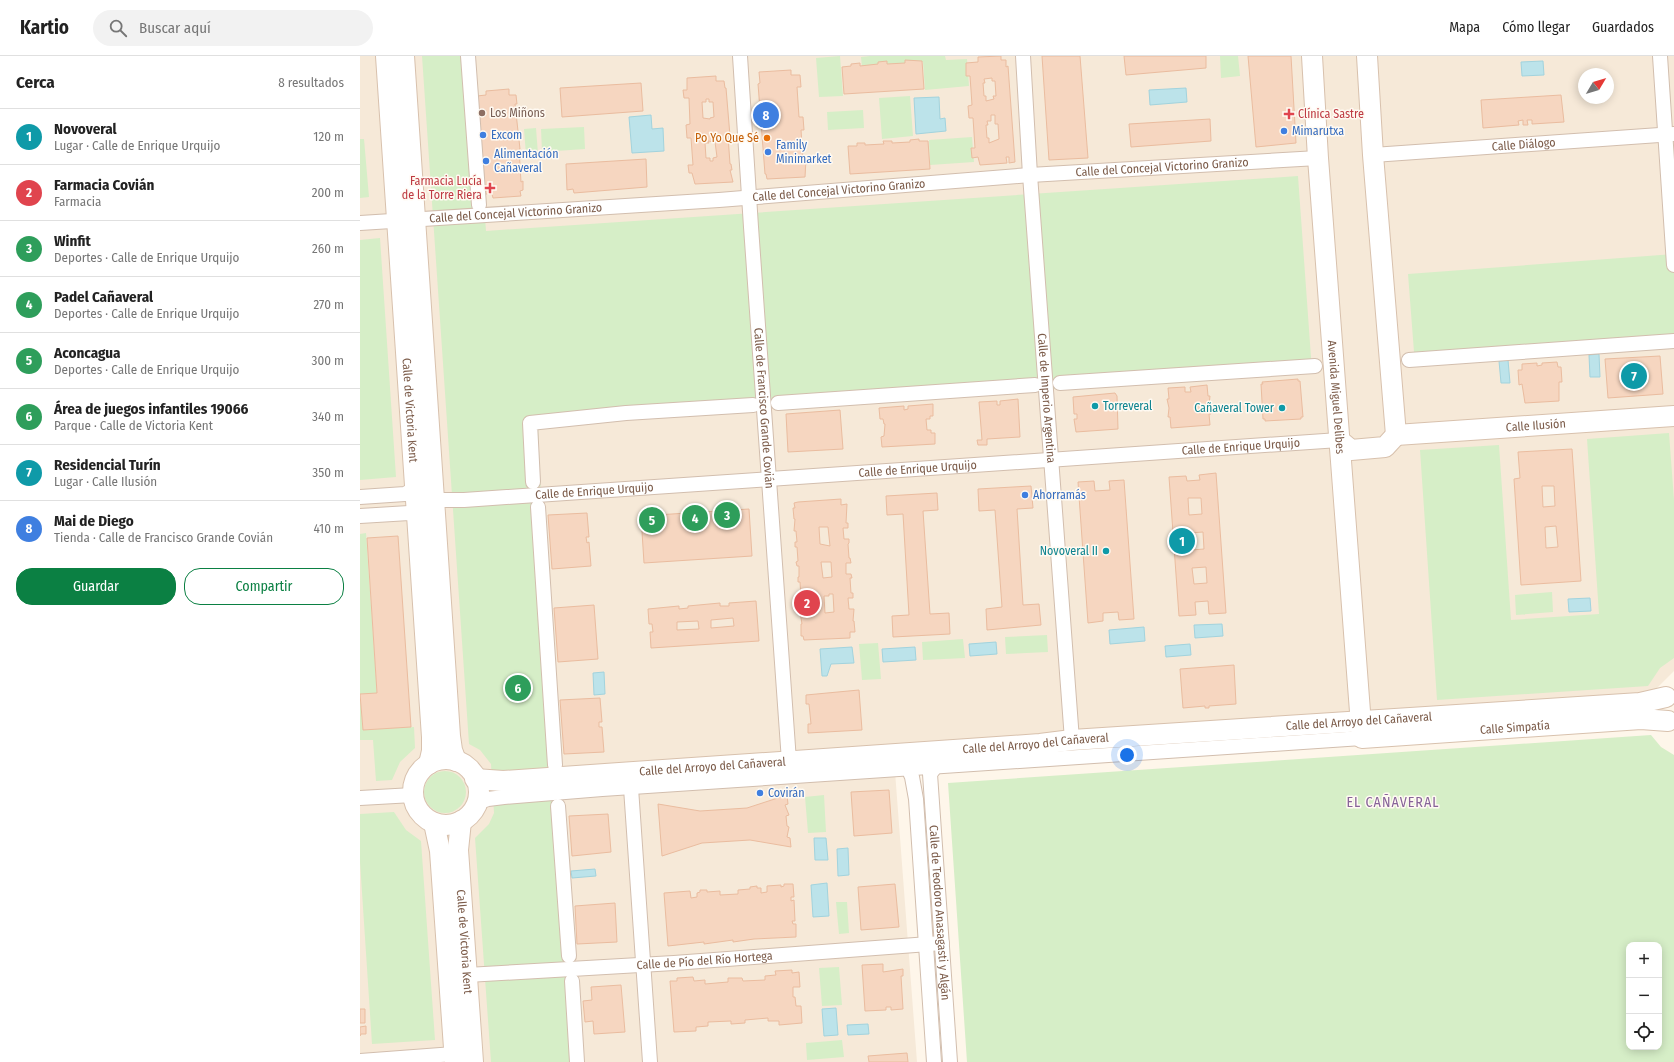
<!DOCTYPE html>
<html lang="es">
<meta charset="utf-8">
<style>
body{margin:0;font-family:"Fira Sans Condensed",sans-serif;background:#f2f2f2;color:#222}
.controls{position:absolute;right:12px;bottom:12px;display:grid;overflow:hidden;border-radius:8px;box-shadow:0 2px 10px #0003}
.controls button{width:36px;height:36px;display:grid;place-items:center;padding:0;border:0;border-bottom:1px solid #e0e0e0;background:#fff;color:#222;font:20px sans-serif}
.compass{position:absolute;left:1218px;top:12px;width:36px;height:36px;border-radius:50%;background:#fff;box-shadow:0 2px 10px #0003;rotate:52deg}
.you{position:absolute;left:767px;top:699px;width:14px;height:14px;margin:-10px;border:3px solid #fff;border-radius:50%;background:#1a73e8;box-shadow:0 0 0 6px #1a73e833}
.badge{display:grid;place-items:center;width:26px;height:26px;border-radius:50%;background:#0b8043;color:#fff;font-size:13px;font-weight:700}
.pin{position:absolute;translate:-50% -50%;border:2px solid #fff;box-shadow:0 1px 4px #0006}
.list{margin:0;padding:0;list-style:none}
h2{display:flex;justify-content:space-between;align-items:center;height:52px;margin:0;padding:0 16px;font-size:17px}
h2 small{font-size:13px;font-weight:400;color:#767676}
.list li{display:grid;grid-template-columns:26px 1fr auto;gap:12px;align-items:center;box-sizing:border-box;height:56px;padding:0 16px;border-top:1px solid #e0e0e0}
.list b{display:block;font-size:15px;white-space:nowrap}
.list p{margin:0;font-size:13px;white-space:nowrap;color:#767676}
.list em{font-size:13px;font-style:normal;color:#767676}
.actions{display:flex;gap:8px;padding:12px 16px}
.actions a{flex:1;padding:9px 0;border:1px solid #0b8043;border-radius:16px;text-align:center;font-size:14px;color:#0b8043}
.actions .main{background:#0b8043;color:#fff}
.icon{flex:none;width:22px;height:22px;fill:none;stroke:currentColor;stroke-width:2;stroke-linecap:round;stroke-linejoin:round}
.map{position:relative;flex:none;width:1314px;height:1006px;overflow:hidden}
header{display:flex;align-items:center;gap:24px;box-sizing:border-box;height:56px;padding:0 20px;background:#fff;border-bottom:1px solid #e0e0e0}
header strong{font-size:19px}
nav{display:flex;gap:22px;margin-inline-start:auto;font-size:14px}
.search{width:280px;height:36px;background:#f2f2f2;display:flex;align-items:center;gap:10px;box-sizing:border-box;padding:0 14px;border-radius:22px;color:#767676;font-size:15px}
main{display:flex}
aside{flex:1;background:#fff}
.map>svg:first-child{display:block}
.residential{fill:#f6e9d8;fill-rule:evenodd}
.green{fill:#d6eec7;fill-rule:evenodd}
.water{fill:#bce3ea;stroke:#a2d3dd}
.building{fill:#f6d6c0;stroke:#eabc9f;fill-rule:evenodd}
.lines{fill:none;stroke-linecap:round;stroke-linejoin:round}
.street-casing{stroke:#d2beae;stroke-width:16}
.secondary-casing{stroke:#d8c1ad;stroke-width:22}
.street{stroke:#fff;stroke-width:14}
.secondary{stroke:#fff;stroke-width:20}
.education-dot{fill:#8d6e63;stroke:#fffaf2;stroke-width:1.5}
.health-dot{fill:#e0444e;stroke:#fffaf2;stroke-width:1.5}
.shop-dot{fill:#3f7fe0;stroke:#fffaf2;stroke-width:1.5}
.food-dot{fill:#e8710a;stroke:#fffaf2;stroke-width:1.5}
.culture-dot{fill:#0f9aa8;stroke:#fffaf2;stroke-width:1.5}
.labels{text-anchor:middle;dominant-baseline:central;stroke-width:3;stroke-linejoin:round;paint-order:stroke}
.education-label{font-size:12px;fill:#785e54;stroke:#fffaf2;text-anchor:start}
.health-label{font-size:12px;fill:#be3a42;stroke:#fffaf2;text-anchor:start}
.shop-label{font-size:12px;fill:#366cbe;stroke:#fffaf2;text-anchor:start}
.food-label{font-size:12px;fill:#c56008;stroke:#fffaf2;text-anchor:end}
.street-label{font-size:12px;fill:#7c5c4a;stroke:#fffaf2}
.culture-label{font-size:12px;fill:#0d838f;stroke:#fffaf2;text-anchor:end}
.quarter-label{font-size:14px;letter-spacing:1px;fill:#866398;stroke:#fffaf2}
</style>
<header>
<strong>Kartio</strong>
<div class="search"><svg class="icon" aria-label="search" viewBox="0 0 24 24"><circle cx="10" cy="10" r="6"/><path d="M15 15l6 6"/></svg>Buscar aquí</div>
<nav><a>Mapa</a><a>Cómo llegar</a><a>Guardados</a></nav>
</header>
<main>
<aside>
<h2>Cerca<small>8 resultados</small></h2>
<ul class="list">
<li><span class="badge" style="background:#0f9aa8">1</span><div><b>Novoveral</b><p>Lugar · Calle de Enrique Urquijo</p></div><em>120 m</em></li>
<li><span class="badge" style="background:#e0444e">2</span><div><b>Farmacia Covián</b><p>Farmacia</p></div><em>200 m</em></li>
<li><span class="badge" style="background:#2e9e5b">3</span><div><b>Winfit</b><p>Deportes · Calle de Enrique Urquijo</p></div><em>260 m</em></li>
<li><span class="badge" style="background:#2e9e5b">4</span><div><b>Padel Cañaveral</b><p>Deportes · Calle de Enrique Urquijo</p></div><em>270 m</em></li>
<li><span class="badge" style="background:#2e9e5b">5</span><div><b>Aconcagua</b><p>Deportes · Calle de Enrique Urquijo</p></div><em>300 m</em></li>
<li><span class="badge" style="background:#2e9e5b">6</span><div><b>Área de juegos infantiles 19066</b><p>Parque · Calle de Victoria Kent</p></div><em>340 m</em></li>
<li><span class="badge" style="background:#0f9aa8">7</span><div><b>Residencial Turín</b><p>Lugar · Calle Ilusión</p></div><em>350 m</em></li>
<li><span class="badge" style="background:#3f7fe0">8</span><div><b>Mai de Diego</b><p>Tienda · Calle de Francisco Grande Covián</p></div><em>410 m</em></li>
</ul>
<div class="actions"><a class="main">Guardar</a><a>Compartir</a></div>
</aside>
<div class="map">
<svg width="1314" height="1006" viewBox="0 0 1314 1006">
<rect width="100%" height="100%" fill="#fef6ea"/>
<path class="residential" d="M0,0H1314V615L1293,636L533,689L557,1006H0ZM1224,18H1248V42H1224Z"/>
<path class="green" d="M62,0H113L126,175L938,120L952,315L178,368L180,422L220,1006H131L115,782L129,768L134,757L131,708L120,694L109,688Z
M480,0L483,40L459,41L456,2Z
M510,0H585L586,4L607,3L609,30L565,34L563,6L502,11L501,1Z
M860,0H878L880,20L861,22Z
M550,40L553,80L522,83L519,42Z
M503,54L504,72L468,74L467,56Z
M224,71L225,93L182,96L181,73Z
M176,72L178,98L166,99L164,73Z
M612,81L614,106L570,109L569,84Z
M0,83H4L9,141L0,142Z
M20,182L36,421L0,424V184Z
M1314,198V291L1055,309L1048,218Z
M1309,377L1314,444V602L1300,612L1288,630L1077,644L1060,394L1139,389L1151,564L1239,558L1227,383Z
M6,477L17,637L0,639L3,674L54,671L55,692L40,706L32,724L16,725L13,684H0V478Z
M1192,536L1193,556L1156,559L1155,539Z
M687,579L688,596L646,598L645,581Z
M603,583L605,602L563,604L562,586Z
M518,587L521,623L502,624L499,588Z
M1291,679L1301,691L1314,699V1006H607L588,727ZM1269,889H1299V991H1269Z
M64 736a21 21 0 1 1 42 0a21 21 0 1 1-42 0Z
M464,739L466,776L448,777L445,741Z
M34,756L46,774L61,785L75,984L12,988L0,806V758Z
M476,846H487L489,877L479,878Z
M479,911L482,949L462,950L459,912Z
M482,984L484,1001L447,1004L446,987Z"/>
<path class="water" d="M1183,5L1184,19L1162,20L1161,6Z
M826,32L827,46L790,49L789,34Z
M579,41L580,63L585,62L586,75L556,78L554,42Z
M291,59L292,73L303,72L304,95L272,97L269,61Z
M1239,298L1240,321H1230L1229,299Z
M1148,304L1150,327H1141L1139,305Z
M1230,542L1231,555L1209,556L1208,543Z
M862,568L863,580L835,582L834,569Z
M784,571L785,585L750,588L749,574Z
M636,586L637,598L610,600L609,588Z
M830,588L831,599L806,601L805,590Z
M492,591L494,607L471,608L467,620H462L460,593Z
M555,591L556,604L523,606L522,593Z
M244,616L245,638L234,639L233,617Z
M454,782H466L468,804H455Z
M488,792L489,819L478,820L477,793Z
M235,813L236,820L212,822L211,815Z
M467,827L469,860L453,861L451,829Z
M476,952L478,979L464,980L462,953Z
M508,968L509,978L488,979L487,969Z"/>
<path class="building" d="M641,0V4H646V11L648,10L655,106L649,107V101H646L647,107L620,109L618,101L612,102L611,92H615L613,62H609L608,50L612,49L610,20H606V7L618,6V1ZM632,22V25H635L636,40H633L634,43L626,45V40H624L623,27H625L624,23ZM631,59H635V68H638L639,83L629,87V82H627L626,69H628L627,65H631Z
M682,0H720L728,102L689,104Z
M764,0H846V12L766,19Z
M888,0H931L936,87L896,91Z
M545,4L562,5L564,33L484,38L482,11L491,10V8L500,7V10L518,8V6L527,5V8L545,7Z
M431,14V19H440L441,31H437L439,61H443L444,74H441L443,103H446L445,121L407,123L406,118H405L398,28L400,27L399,16Z
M356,20V25H364L365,32H366L370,80H368L370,108H371L372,114H370L373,126L335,128L332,117H329L328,109H333L331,82H327L326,69L330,68L329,42H324L323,34H327V22ZM346,43H349V46H353L354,61L350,62V63L343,62L342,46H346ZM348,85L355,86L357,101L353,102V105H350V102H346L345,87H349Z
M281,27L283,55L202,61L200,32Z
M149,33V39H156L157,48H155L160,93H159L161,126L163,125V134L160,135L161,140L133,142L132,138H124L117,40L126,39V35Z
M1201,39L1204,66L1172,68V64H1167L1168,69H1163V64L1158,65L1159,69L1123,72L1121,44Z
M850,63L851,85L771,91L769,68Z
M559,83V85H568L570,113L490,118L488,90H497V87H505V89L524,88L523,85H532V87L550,86V84Z
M286,103L287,131L214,137L213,133L207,134L206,108Z
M1300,300L1303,338L1248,342L1245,303Z
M1197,306L1198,311H1201L1202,326H1199V345L1165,347L1162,328L1159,329L1158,314H1162V308L1177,307V310L1182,309V307Z
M938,323V325H940L943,361H941V363L905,365V363H903L901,328H903L902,326Z
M847,329L848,340H850L849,349L851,358H849L850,369L811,372L810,361H808L809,352L807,343H809L808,332L825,331V336H831L830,331Z
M755,337L757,340L758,373L716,376L714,363H717V358H714L713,341Z
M658,343L660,381L627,383V389H618L617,384H622L619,346L637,345V349H640V345Z
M573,348V360H570V363H566L567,374H571V377H575V388L522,391L521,381L524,380L525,368H524L523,363H520L519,352L544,350V354L548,353V350Z
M480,354L483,393L428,396L426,358Z
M1212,393L1221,525L1161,529L1154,423L1160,422L1158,396ZM1182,430H1194L1195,450L1183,451ZM1196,470L1198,491L1186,492L1185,471Z
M856,417L866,557L849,558L848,545L835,546L836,559L819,560L809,421L826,420L827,425L840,424L839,419ZM828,442H841L842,458L829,459ZM843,476L844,493L831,494L830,477ZM846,511L847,527L834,528L832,512Z
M764,424L774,563L759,564L758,556L743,557V565L728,567L718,426L734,425L735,435L750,434L749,425Z
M671,430L673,452L657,453L663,549L679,548L681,569L627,574L626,553L642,551L635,454L619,455L618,433Z
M577,437L578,454L563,455L570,558L589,557L590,578L533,581L532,560L549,559L543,458L527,459L526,440Z
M481,443V449L487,448L486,467H488V472H483L484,483H489V487L488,488L489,502H490L491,507H486V518H491L492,522H490L491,537H493V542H488L489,553H494L493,565H494L495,576H490V582L444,584L443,580H441V568H442L440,556H442L441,545H439V541H441L440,526H438V521H439V510H437L436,506L438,505L437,491H435V486H437L436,475H434L435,463H434L433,452H435L434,447L438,446ZM459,471H468L470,490L460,488ZM461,506H471L472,521L463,522ZM469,538H473L474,556L465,557L464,540H469Z
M389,453L392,500L284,507L281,460Z
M227,457L229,481H226L227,487L229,486L231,510L192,513L188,459Z
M38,480L51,671L3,674L0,638L17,637L7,482Z
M396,545L399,585L291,592L290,576H293L292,568H289L288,553L319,550V553L328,552V550L360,547V550H369V547ZM373,562L374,570L351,572V564ZM338,565L339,573L317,574V566Z
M234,549L238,603L198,606L194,552Z
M874,609L876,648L849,650V652H845V650L823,652L820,613Z
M499,634L502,674L448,677V668H451L449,648H446V639Z
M240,642L242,666H239V671H242L244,696L204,698L200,644Z
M529,734L532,777L494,780L491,736Z
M427,739L428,748L425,749L429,759L426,760L427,770L429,771L427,781L430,782L431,791L390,784L342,787L302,800L298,748L340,755L387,752Z
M248,758L251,796L212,800L209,760Z
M424,828H433L434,841H431V845L434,844L435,865H432L433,868H436V881L394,883L373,886V884L344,888V886L308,890L304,837L330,835L331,842L337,841V837L340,836V834H347V836L360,835V839L378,838V834L390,833V831L397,830V832H401V837L407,836V830L421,829V831L424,830Z
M535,828L539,871L501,874L498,831Z
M255,847L257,886L217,888L215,850Z
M523,908V916L543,913V920H541L543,953L531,954V951H526V954L505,955L502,909Z
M432,914V917L439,916L440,931H433V941H435L436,950H441L442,967L419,969V965H408V962L385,964V967L371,968V965L348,966V970L336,971V975L314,976L310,925H317V922L333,921L334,925L345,924V928L368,926V922H382L383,925L405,924V920L416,919L415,915Z
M261,929L265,976L234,978L233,965L225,966L223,945L232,944L231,931Z
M0,953H5V967H0Z
M6,970V978H1L0,980V971Z
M547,997L548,1006H509L508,1000Z"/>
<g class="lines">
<defs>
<g id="street">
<path d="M108,0L119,149"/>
<path id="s1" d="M380,0L391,171L429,705"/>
<path id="s2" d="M663,0L670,119L712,684"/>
<path d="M1300,0L1314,209"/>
<path id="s3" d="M1013,99L1314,78"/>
<path id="s4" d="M0,167L359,144L670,119L958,102"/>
<path d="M1049,304L1314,285"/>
<path d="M700,327L955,310"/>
<path d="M418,347L675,329"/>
<path d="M173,426L170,367L266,357L393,349"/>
<path id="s5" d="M72,437L81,444H104L979,384"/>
<path d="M0,441L45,438L56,432"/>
<path d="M178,451L195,709"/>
<path d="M0,460L49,457L58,459"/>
<path id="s6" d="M576,710L570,718L590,1006"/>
<path d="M548,712L552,721L556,743L574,1006"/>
<path d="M271,732L290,1006"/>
<path d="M0,742L53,739"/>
<path d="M116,747L128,743L144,741L242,733L1002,682"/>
<path d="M198,750L209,900"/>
<path id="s7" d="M107,919L314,907L582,887"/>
<path d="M212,925L217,1006"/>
<path d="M0,1005L94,998"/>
</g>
<g id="secondary">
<path id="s8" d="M26,0L72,681V695L69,708"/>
<path d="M44,0L90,680L92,694L96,705"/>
<path id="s9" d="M952,0L958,102L1002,682L1281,663L1308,665"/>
<path d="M1007,0L1013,99L1036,379"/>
<path id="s10" d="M1036,379L1314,360"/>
<path d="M979,384L991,394L1025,391L1036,379"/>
<circle cx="86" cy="736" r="33"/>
<path id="s11" d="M115,723L143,725L680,688L712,684L1280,647L1306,641"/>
<path id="s12" d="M101,765L98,794L113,1006"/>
<path d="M74,767L80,795L95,1006"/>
</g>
</defs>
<use href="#street" class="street-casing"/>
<use href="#secondary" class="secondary-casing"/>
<use href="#street" class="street"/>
<use href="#secondary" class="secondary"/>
</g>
<circle class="education-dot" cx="122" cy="57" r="4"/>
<g class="health-dot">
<path d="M927 52h4v4h4v4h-4v4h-4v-4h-4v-4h4z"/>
<path d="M128 126h4v4h4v4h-4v4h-4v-4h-4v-4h4z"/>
</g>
<g class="shop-dot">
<circle cx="924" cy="75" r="4"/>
<circle cx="123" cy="79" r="4"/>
<circle cx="408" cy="96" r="4"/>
<circle cx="126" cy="105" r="4"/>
<circle cx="665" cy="439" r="4"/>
<circle cx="400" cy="737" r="4"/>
</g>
<circle class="food-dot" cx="407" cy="82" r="4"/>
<g class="culture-dot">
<circle cx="735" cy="350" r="4"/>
<circle cx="922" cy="352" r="4"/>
<circle cx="746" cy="495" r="4"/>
</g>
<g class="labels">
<g class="education-label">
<text x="130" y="57">Los Miñons</text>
</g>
<g class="health-label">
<text x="938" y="58">Clínica Sastre</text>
<text x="122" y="125" text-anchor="end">Farmacia Lucía<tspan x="122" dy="14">de la Torre Riera</tspan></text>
</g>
<g class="shop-label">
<text x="932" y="75">Mimarutxa</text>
<text x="131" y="79">Excom</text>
<text x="416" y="89">Family<tspan x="416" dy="14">Minimarket</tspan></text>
<text x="134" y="98">Alimentación<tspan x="134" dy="14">Cañaveral</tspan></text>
<text x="673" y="439">Ahorramás</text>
<text x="408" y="737">Covirán</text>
</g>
<g class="food-label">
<text x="399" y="82">Po Yo Que Sé</text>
</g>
<g class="street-label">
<text stroke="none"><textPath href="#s3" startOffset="151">Calle Diálogo</textPath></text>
<text stroke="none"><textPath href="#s4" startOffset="804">Calle del Concejal Victorino Granizo</textPath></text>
<text stroke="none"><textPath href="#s4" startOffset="480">Calle del Concejal Victorino Granizo</textPath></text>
<text stroke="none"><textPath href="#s4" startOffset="156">Calle del Concejal Victorino Granizo</textPath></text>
<text stroke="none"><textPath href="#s9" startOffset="342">Avenida Miguel Delibes</textPath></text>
<text stroke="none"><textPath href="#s2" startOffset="343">Calle de Imperio Argentina</textPath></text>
<text stroke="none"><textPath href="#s1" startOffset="353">Calle de Francisco Grande Covián</textPath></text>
<text stroke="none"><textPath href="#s8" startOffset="355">Calle de Victoria Kent</textPath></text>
<text stroke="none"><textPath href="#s10" startOffset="140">Calle Ilusión</textPath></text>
<text stroke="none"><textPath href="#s5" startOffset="813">Calle de Enrique Urquijo</textPath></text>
<text stroke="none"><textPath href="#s5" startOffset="489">Calle de Enrique Urquijo</textPath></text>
<text stroke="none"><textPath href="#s5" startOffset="165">Calle de Enrique Urquijo</textPath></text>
<text stroke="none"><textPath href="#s11" startOffset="886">Calle del Arroyo del Cañaveral</textPath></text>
<text stroke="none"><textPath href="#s9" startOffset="837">Calle Simpatía</textPath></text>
<text stroke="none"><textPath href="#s11" startOffset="562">Calle del Arroyo del Cañaveral</textPath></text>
<text stroke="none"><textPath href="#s11" startOffset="238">Calle del Arroyo del Cañaveral</textPath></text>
<text stroke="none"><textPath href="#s6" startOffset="149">Calle de Teodoro Anasagasti y Algán</textPath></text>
<text stroke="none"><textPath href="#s12" startOffset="121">Calle de Victoria Kent</textPath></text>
<text stroke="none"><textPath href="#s7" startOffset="238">Calle de Pío del Río Hortega</textPath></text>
</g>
<g class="culture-label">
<text x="743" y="350" text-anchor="start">Torreveral</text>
<text x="914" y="352">Cañaveral Tower</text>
<text x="738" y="495">Novoveral II</text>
</g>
<g class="quarter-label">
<text x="1033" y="746">EL CAÑAVERAL</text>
</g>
</g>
</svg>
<div class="controls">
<button>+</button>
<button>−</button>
<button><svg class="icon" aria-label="locate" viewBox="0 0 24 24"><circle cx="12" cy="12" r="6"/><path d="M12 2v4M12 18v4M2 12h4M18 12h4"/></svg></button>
</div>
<svg class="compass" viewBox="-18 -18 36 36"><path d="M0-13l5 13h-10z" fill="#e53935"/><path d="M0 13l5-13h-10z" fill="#767676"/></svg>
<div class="you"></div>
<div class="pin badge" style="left:822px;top:485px;background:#0f9aa8">1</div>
<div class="pin badge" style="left:447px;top:547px;background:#e0444e">2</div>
<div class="pin badge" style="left:367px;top:459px;background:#2e9e5b">3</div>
<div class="pin badge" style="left:335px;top:462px;background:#2e9e5b">4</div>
<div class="pin badge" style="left:292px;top:464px;background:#2e9e5b">5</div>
<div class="pin badge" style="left:158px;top:632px;background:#2e9e5b">6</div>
<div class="pin badge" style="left:1274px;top:320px;background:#0f9aa8">7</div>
<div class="pin badge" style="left:406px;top:59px;background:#3f7fe0">8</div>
</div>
</main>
